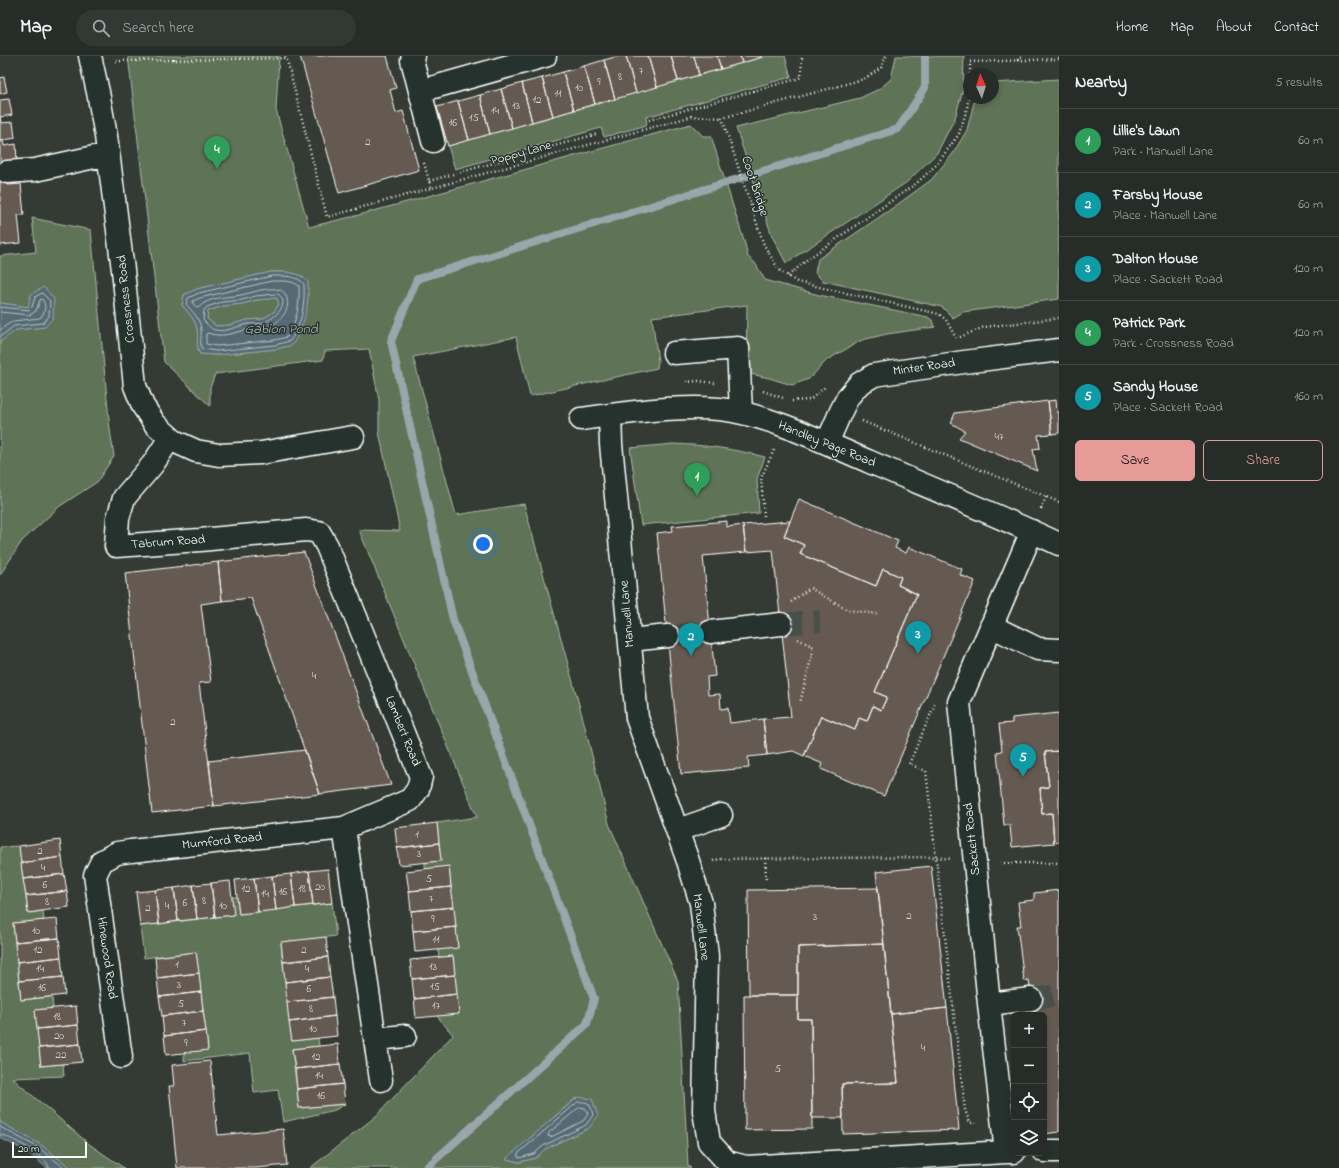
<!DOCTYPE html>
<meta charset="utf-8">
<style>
body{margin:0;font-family:"Indie Flower",sans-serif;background:#323833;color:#f1f3f6}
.controls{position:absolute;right:12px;bottom:12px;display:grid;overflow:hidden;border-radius:6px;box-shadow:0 2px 6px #0003}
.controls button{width:36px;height:36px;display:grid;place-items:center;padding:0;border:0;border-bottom:1px solid #424844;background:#262c27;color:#f1f3f6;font:20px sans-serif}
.compass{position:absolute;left:963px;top:12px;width:36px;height:36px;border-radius:50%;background:#262c27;box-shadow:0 2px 6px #0003;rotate:356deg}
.scale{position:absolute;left:12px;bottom:10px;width:75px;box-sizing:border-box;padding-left:4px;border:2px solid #fff;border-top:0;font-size:11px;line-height:14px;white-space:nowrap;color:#fff;-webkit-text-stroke:3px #26332d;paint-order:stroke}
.you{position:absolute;left:483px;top:488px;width:14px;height:14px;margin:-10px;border:3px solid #fff;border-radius:50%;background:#1a73e8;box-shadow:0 0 0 6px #1a73e833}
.badge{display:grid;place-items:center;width:26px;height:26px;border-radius:50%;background:#e69b98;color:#fff;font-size:13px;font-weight:700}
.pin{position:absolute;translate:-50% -33px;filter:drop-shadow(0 1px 2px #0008)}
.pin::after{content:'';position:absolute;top:21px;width:14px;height:12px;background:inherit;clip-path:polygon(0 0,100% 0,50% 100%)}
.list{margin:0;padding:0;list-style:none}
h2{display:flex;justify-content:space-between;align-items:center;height:52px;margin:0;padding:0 16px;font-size:17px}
h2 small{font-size:13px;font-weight:400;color:#a4a7a7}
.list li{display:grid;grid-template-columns:26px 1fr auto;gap:12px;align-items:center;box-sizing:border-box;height:64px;padding:0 16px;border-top:1px solid #424844}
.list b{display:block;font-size:15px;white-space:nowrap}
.list p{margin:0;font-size:13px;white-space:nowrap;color:#a4a7a7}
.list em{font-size:13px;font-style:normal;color:#a4a7a7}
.actions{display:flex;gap:8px;padding:12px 16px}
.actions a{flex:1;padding:9px 0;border:1px solid #e69b98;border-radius:6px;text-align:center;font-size:14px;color:#e69b98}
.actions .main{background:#e69b98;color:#111}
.icon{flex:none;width:22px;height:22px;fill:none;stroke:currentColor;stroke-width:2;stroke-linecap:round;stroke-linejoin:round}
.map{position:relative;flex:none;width:1059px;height:1112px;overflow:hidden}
header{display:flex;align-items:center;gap:24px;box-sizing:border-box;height:56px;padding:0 20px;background:#262c27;border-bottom:1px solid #424844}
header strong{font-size:19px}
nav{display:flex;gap:22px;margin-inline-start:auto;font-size:14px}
.search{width:280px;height:36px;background:#323833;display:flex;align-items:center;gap:10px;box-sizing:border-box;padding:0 14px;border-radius:22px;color:#a4a7a7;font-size:15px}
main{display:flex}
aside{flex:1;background:#262c27}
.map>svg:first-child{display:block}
.green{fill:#5f7356;stroke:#afb9aa;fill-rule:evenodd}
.water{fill:#556b73;stroke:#99a6ab;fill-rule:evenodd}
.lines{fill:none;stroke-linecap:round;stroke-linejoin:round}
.shore{stroke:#bbc4c7;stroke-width:1}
.stream{stroke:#99a6ab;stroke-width:8}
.building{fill:#655a51;stroke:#fff}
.minor-tunnel{stroke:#474f48;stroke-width:22;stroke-dasharray:22 11;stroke-linecap:butt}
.minor-casing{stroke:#fff;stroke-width:25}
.path{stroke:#fff;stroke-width:2.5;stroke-dasharray:1 3;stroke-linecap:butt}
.minor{stroke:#26332d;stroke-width:22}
.labels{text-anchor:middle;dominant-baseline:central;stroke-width:3;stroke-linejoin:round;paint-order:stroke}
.number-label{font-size:11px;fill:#d8d6d4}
.street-label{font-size:13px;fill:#fff;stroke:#26332d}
.water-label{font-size:14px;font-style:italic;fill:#b2bcc0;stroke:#26332d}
</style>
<header>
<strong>Map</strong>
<div class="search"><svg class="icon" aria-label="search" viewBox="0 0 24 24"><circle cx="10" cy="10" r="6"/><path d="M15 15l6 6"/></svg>Search here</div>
<nav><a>Home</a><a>Map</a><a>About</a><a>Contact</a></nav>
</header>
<main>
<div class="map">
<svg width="1059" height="1112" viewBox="0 0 1059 1112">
<rect width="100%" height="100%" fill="#333b34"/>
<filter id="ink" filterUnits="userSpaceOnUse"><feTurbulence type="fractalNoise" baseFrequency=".025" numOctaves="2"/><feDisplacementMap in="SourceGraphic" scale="8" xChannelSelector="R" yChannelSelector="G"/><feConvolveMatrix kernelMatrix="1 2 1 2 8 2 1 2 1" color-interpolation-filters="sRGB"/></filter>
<g filter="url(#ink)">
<path class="green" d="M128,0H279L276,54L309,171L359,159L691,68L703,80H711L745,188L748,201L755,207L765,224L819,239L928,261L933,265L935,271L887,278L862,284L827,304L809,323L792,329L769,322L746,317L747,249L652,261L658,305L657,312L530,340L516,281L413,301L456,459L524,448L583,663L609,768L678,925L688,1110L691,1112H310L375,1061L453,979L437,960L457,938L453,900L439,901L438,893L458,891L449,811L425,813V807L441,804L437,767L477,761L359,474L400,475L379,376V344L369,293L325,295L323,304L215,318L210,332V350L164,306ZM271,216C285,216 299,215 308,226L292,289L276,293L217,299L200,298C195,288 199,282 197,273C196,264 187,255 182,249L184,239L197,233ZM577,1041L589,1072L545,1093L536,1102L519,1106L507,1103L545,1069Z
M767,0H785L791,21L646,61L647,69L604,81L601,72L455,113L448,90Z
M896,0H964L963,33L955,62L937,97L907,126L786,207L772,180L736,72L860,42L879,33L891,23Z
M1059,23V243L963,256L953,262L942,251L823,225L815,217L818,203L894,151L931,124L952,99L967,74L975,42H993V27Z
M32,162L91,174L110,374L114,400L97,426L60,450L22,485L0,519V286L15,274L45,271L29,251L0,247V200L36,196Z
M277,242L279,248L274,256L262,263L247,264L230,269L216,270L207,263L208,255L223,250L242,248L257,244Z
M673,388C707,389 733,393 765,401L757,423L759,457L641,469L630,392Z
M19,790L28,857L43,855L44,864L13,867L21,944L52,941L53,952L36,954L41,1010L63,1008L64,1020L12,1022L89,1088L124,1112H71L41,1089L0,1066V791Z
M232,841H237L239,858L332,847L336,880L281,887L292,985L318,982L319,990L292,993L299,1052L345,1048L335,1054L283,1066L278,1034L254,1037L250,997L184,1005V997L208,993L196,896L144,902L140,870L233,859Z"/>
<path class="water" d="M271,216C285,216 299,215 308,226C309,249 305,270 292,289L276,293L217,299L200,298C195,288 199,282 197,273C196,264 187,255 182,249L184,239L197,233ZM277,242L279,248L274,256L262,263L247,264L230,269L216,270L207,263L208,255L223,250L242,248L257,244Z
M44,231L54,243L53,262L45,271L16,274L0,286V247L28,251L31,238Z
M578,1041L592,1043L598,1060L589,1072L545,1093L536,1102L519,1106L506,1103L545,1069Z
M0,1066L41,1089L71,1112H47L26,1095L0,1082Z"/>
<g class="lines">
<path class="shore" d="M272,220C283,220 297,219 304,228C305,248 302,269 290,285L275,289L217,295L202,293C199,287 202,280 201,274C201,264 192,255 186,248L188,242L199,237Z
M272,225C281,225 293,224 299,230C300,247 297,266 287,281L275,284L217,290L206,288V278L208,277C221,282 233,277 246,274C252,272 259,274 265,272C276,269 291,256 287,243C286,239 284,235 280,234C269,230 251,237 241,239C224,242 210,240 198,252L193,248V245L200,242Z
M278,238C292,248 274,262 265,266C260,269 254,267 249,268C239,269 226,277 215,274C211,273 206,267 203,264L204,254L207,251L222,246L242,244L256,240Z
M0,251L29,254L32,251L35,241L42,237L50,245L49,260L43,267L14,270L0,281
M0,256L30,259L36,255L40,244L42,243C47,249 45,257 40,262L13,265L0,274
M578,1046C590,1045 590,1048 593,1059L586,1069L543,1090L534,1098L519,1102L518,1101V1098Z
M580,1051L585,1052L588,1058L583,1065L551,1081L548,1080L549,1077Z
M0,1071L39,1092L65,1112
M0,1079H3C14,1084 48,1100 49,1112"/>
<path class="stream" d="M426,1112L587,968L594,943L453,564L391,285L417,223L898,73L925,32V0"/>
</g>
<path class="building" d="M300,0H387L396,32L390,34L396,57L403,55L419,114L339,137Z
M619,0H626L636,37L615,43L604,4Z
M626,0H648L657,31L636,37Z
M648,0H671L678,25L657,31Z
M671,0H694L699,19L678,25Z
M694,0H717L721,13L699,19Z
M717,0H740L742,7L721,13Z
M740,0H761L762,1L742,7Z
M604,4L615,43L595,48L584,10Z
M584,10L595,48L574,54L563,16Z
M563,16L574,54L553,60L542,22Z
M4,21L7,36L0,38V22Z
M542,22L553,60L532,66L522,27Z
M522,27L532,66L512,72L501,33Z
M501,33L512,72L490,78L480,39Z
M480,39L490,78L469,84L458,45Z
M9,43L12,59L0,61V44Z
M458,45L469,84L448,90L437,51Z
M0,61L1,67L13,66L15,82L0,85Z
M3,84L4,90L16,88L17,105L0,106V85Z
M6,105L8,129L21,128L24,159H18L21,187L0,189V106Z
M1056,344L1057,356H1059V377L1052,378L1048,345Z
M1048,345L1052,378L1038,379L1040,392L1033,393L1037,415L959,382L965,375L951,367L955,357Z
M799,443L898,485L895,492L906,497L909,491L962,513L960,519L975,525L884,740L821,713L823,708L804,700L821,660L855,674L859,662L867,665L873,650L881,654L887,641L875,636L917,538L898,529L901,521L883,513L876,530L800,498L804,489L784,480Z
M727,465V471L743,469L746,496L703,500L715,620L707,621L708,639L720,638L721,653L728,652L730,667L763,663L767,699L748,701L749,712L681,718L657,477L673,475L672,470Z
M790,465L784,480L804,489L800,498L876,530L883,513L901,521L898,529L917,538L875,636L887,641L881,654L873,650L867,665L859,662L855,674L821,660L804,700L793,695L767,699L763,663L791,661L773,494L746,496L743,469Z
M304,496L383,708L391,729L320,738L251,542L222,545L218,506Z
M218,506L222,545L201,548L211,626L199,627L214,750L152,757L125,517Z
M1059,657V695L1045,696L1049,731L1040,732L1042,758L1052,757L1054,787L1012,791L1010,769H1004L997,696L1002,695L999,668L1012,667V662Z
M305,694L320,738L214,750L209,705Z
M1059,695V786L1054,787L1052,757L1042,758L1040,732L1049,731L1045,696Z
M437,767L439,787L397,792L395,772Z
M60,784L62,801L21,807L19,790Z
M439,787L441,805L399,809L397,792Z
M62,801L64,818L23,823L21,807Z
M449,810L451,831L409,835L406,815Z
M931,810L947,952L891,958L876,816Z
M328,813L332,847L313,849L309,815Z
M309,815L313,849L295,851L291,818Z
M64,818L67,835L26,840L23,823Z
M291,818L295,851L276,854L272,820Z
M272,820L276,854L258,856L254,822Z
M254,822L258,856L239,858L235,824Z
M230,825L234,859L215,861L211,827Z
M211,827L215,861L197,863L193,829Z
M193,829L197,863L178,865L174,832Z
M451,831L454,851L411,855L409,835Z
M174,832L178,865L159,868L155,834Z
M878,832L884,888L798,891V939H749L748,834Z
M155,834L159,868L140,870L136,836Z
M1059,834V1076L1044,1078V959H1033L1029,924L1024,925L1017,870H1021L1018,846L1034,844V837Z
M67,835L69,851L28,857L26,840Z
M454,851L456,871L413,875L411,855Z
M57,863L59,882L15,886L13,867Z
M456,871L458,892L415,896L413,875Z
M326,881L328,901L283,906L281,886Z
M59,882L61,901L17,906L15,886Z
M884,888L898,1027L842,1028L843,1062H812L811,963H798V891Z
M196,896L199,917L157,922L155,901Z
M453,900L455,919L412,923L410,904Z
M61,901L63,921L19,925L17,906Z
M328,901L330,921L285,926L283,906Z
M199,917L201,936L159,941L157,922Z
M455,919L457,938L414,943L412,923Z
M63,921L65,939L21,944L19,925Z
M330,921L333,941L287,946L285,926Z
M201,936L203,955L162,960L159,941Z
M457,938L459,958L416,962L414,943Z
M744,939H798V963H811L812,1073L745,1074Z
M333,941L335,960L289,966L287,946Z
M76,950L78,969L37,973L35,954Z
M947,952L959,1074L843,1078L842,1028L898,1027L891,958Z
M203,955L206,975L164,980L162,960Z
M335,960L337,980L292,985L289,966Z
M78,969L80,988L39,992L37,973Z
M206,975L208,994L166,999L164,980Z
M80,988L82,1006L41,1010L39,992Z
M338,988L340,1008L295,1013L292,993Z
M210,1005L218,1079L283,1073L287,1109L256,1112H177L169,1030H174L172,1009Z
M340,1008L343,1028L297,1033L295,1013Z
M343,1028L345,1048L299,1052L297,1033Z"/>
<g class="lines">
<path class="minor-tunnel" d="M781,568L820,565
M668,580L710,576
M1031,943L1059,939"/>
<defs>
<path id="minor" d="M90,0L98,36L106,80L123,214L135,330L143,350L155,368L174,385L196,395L219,399L261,397L353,381
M413,0L412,4L433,85
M420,35L545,0
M7,116L35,114L108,98
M674,297L738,292L741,356
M610,359L611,388L637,662L688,805L701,847L707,900L704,1055L709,1086L727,1106L746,1111L1006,1096
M581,363C624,357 676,349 719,353C768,358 825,387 870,406C933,433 997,459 1059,488
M827,387L841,355L848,341L859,328L874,319L964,306L1059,294
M991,570L1038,593L1059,594
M710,576L781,568
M630,584L668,580
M344,772L381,1024
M678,774L721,759
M989,948L1031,943
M376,983L405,980
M121,1001L95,819L102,805L117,797L131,795L344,772L410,744L418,733L421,721L327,490L319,476L306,474L200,484L116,490L118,462L124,442L153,408L170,382
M1044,1095H1059
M1014,1096H1006L989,948L959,646L1032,475"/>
</defs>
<use href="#minor" class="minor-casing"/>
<path class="path" d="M286,0L327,161L693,60L722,62
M886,0L881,12L864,23L722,62L764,189L779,214L797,226L939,258L946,264L956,282
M174,4V0
M1017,4L1023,0
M116,5L286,2
M970,18V6L1059,3
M649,64L797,23L801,21L802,0
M424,107L431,132
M429,125L597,78
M788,220L809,202L917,127L937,108L959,78L967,53L969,37
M960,281L984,271L1059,262
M686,326L698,325L715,327
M763,335L783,342
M792,345L810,344L825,331
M862,365L1059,446
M1041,453L1046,441
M764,460L761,422L775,392
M791,546L810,532L848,554L877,558
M798,583L814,591L800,647
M935,648L909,708L926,715L965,1054L970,1067L979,1066
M1058,714L1059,715
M765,802L766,826
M713,805L719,803L936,801L951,803
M1000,807H1059"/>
<use href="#minor" class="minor"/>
</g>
</g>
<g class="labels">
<g class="number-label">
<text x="641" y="15">7</text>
<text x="620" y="21">8</text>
<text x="599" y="26">9</text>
<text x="579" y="32">10</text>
<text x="558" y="38">11</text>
<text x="537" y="44">12</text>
<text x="516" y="50">13</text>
<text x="495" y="55">14</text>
<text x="474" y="62">15</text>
<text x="453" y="67">16</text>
<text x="368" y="86">2</text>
<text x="999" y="381">47</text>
<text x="314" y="620">4</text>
<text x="173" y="666">2</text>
<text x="417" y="779">1</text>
<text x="40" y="795">2</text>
<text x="419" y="798">3</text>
<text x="43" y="812">4</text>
<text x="429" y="823">5</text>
<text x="45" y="829">6</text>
<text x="320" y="831">20</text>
<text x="246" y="833">12</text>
<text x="302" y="833">18</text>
<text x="283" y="836">16</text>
<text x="265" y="838">14</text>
<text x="431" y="843">7</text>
<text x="204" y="845">8</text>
<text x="47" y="846">8</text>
<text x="185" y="847">6</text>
<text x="167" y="850">4</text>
<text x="223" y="850">10</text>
<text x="148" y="852">2</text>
<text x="909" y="860">2</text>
<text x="815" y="861">3</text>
<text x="433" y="863">9</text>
<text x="36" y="875">10</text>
<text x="436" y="884">11</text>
<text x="38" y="894">12</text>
<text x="304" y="894">2</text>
<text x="177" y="909">1</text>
<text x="433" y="911">13</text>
<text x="40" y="913">14</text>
<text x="307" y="913">4</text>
<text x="179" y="929">3</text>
<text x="435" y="931">15</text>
<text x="42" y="932">16</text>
<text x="309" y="933">6</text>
<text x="181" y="948">5</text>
<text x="436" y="950">17</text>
<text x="311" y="953">8</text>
<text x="57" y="961">18</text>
<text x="184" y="967">7</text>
<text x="313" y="973">10</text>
<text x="59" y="980">20</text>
<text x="186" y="987">9</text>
<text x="923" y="992">4</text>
<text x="61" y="999">22</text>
<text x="316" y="1001">12</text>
<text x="778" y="1013">5</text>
<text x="319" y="1020">14</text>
<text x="321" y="1040">16</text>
</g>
<g class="street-label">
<text transform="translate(521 97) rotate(-15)">Poppy Lane</text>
<text transform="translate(755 130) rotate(72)">Coot Bridge</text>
<text transform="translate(126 243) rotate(-96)">Crossness Road</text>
<text transform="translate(924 311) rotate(-8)">Minter Road</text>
<text transform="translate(827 388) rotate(22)">Handley Page Road</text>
<text transform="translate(168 486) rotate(-4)">Tabrum Road</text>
<text transform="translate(627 558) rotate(-95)">Manwell Lane</text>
<text transform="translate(403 675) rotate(68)">Lambert Road</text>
<text transform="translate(972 783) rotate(-96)">Sackett Road</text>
<text transform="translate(222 785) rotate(-6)">Mumford Road</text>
<text transform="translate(701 871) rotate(83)">Manwell Lane</text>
<text transform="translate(107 902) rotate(82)">Hinewood Road</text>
</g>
<g class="water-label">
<text x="281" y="273">Gabion Pond</text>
</g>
</g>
</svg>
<div class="controls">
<button>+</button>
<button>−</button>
<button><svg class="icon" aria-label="locate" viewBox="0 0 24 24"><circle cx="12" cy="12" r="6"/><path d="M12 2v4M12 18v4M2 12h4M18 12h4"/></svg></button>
<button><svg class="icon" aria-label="layers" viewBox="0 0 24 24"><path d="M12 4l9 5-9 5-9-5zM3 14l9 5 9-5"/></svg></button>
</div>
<svg class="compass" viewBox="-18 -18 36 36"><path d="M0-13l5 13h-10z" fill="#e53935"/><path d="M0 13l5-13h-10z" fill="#a4a7a7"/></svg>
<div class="scale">20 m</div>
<div class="you"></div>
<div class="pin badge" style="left:697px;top:440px;background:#2e9e5b">1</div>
<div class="pin badge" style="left:691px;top:600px;background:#0f9aa8">2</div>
<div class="pin badge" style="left:918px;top:598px;background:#0f9aa8">3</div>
<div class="pin badge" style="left:217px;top:113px;background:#2e9e5b">4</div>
<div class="pin badge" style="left:1023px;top:721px;background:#0f9aa8">5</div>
</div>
<aside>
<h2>Nearby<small>5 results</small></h2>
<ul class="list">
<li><span class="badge" style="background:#2e9e5b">1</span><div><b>Lillie's Lawn</b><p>Park · Manwell Lane</p></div><em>60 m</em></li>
<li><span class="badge" style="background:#0f9aa8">2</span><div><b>Farsby House</b><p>Place · Manwell Lane</p></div><em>60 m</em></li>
<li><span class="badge" style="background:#0f9aa8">3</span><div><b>Dalton House</b><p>Place · Sackett Road</p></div><em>120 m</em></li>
<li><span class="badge" style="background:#2e9e5b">4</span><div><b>Patrick Park</b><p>Park · Crossness Road</p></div><em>120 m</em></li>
<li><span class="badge" style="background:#0f9aa8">5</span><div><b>Sandy House</b><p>Place · Sackett Road</p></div><em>160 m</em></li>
</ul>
<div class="actions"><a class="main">Save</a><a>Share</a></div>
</aside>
</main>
